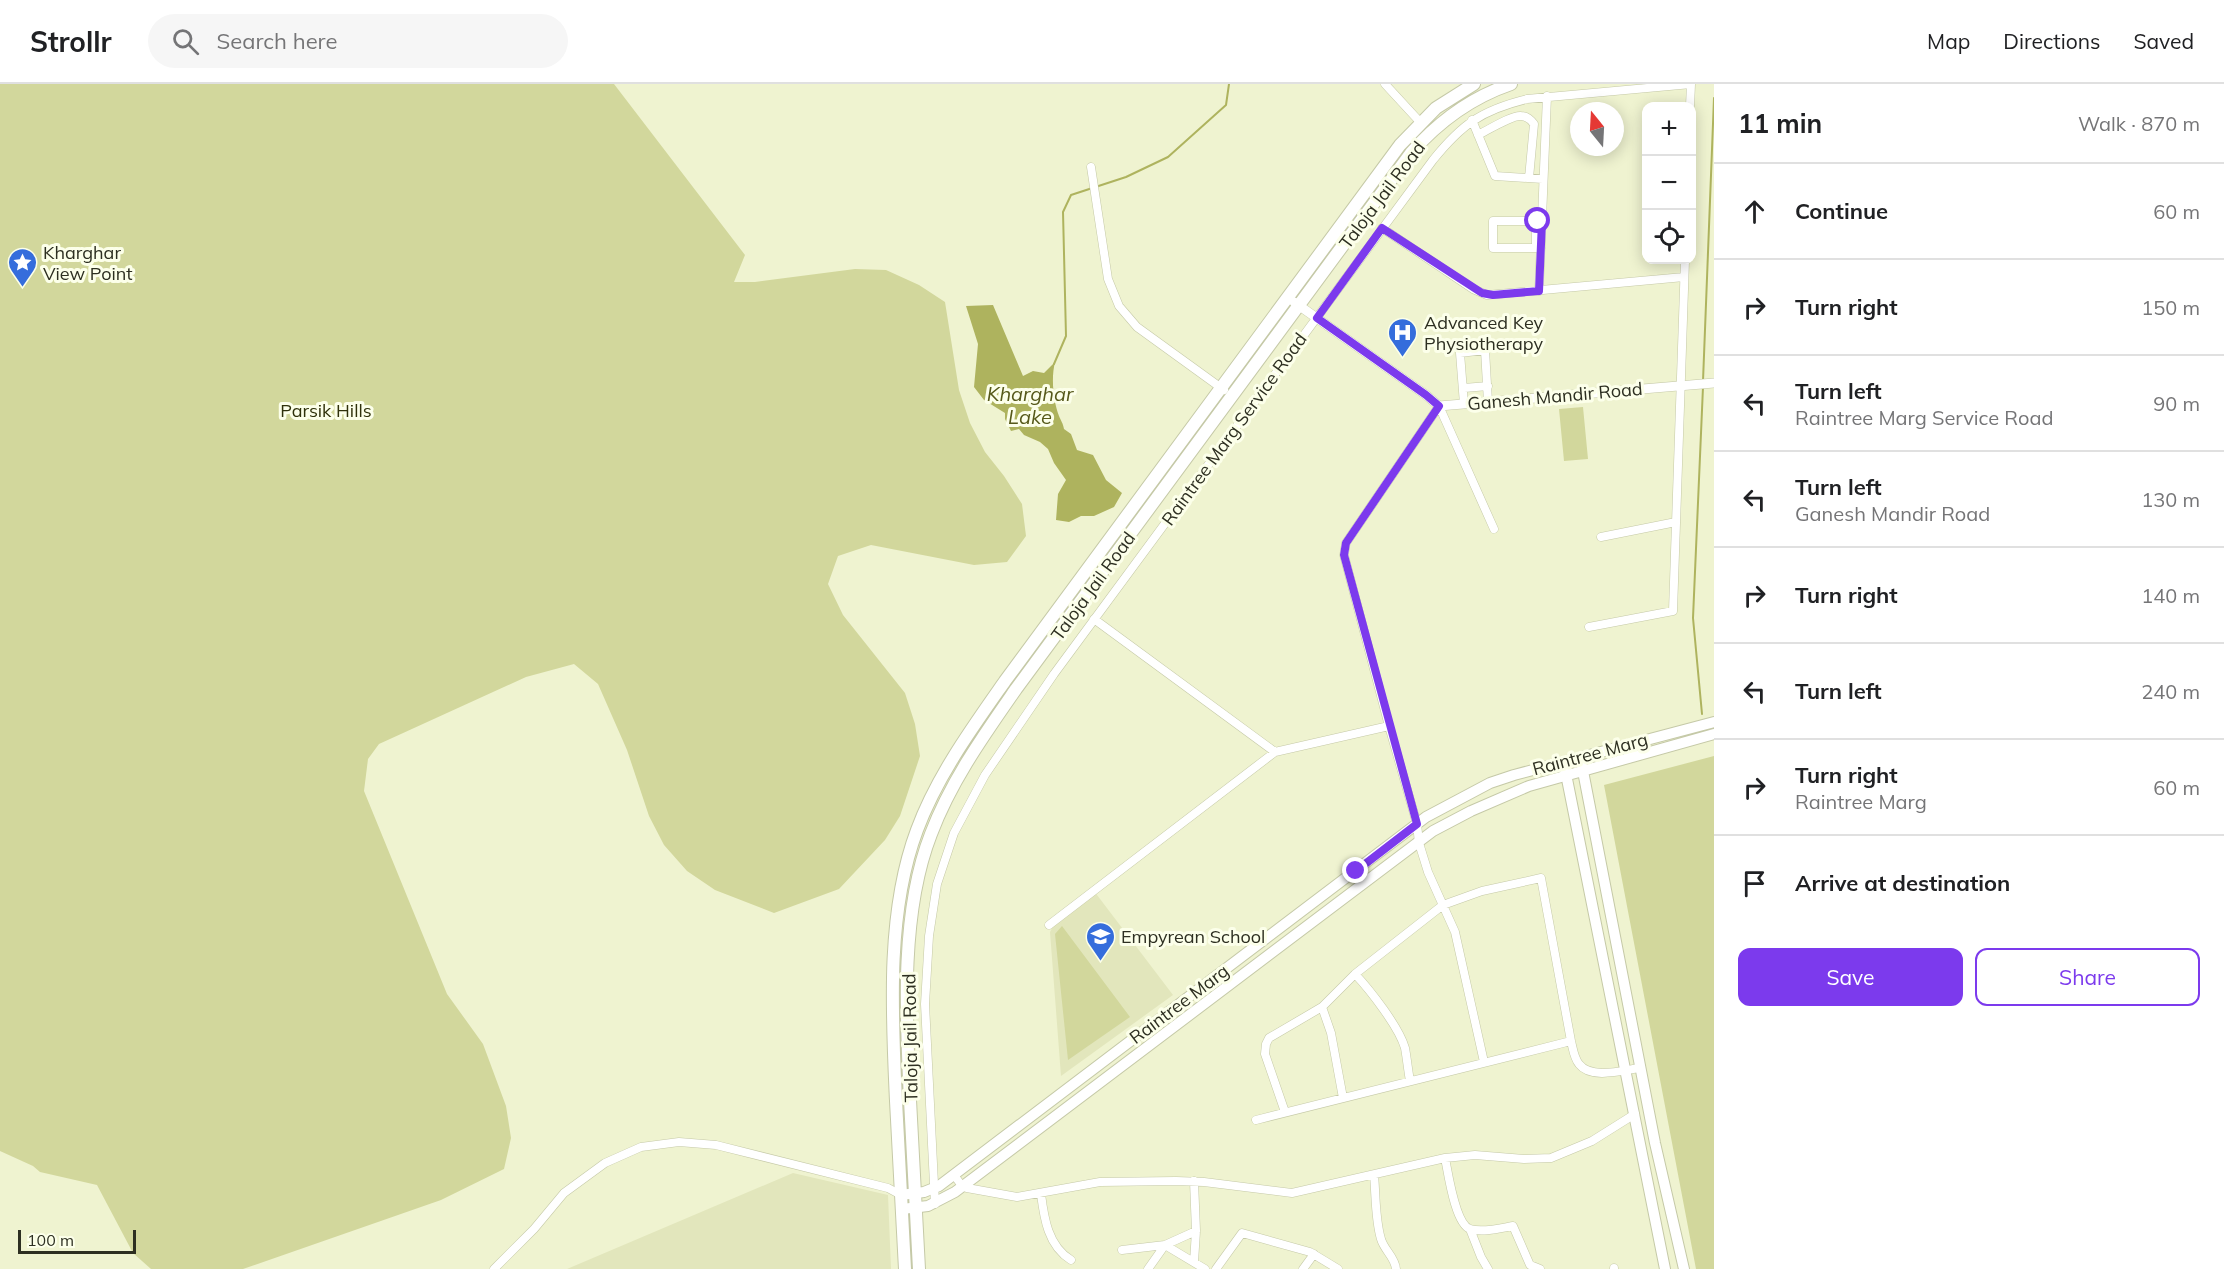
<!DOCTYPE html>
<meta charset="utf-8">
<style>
body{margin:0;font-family:Mulish,sans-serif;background:#f6f6f6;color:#202124}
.controls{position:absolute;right:18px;top:18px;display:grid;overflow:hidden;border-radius:12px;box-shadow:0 3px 15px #0003}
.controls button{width:54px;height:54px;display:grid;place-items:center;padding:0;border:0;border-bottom:2px solid #e0e0e0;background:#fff;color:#202124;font:30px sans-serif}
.compass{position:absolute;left:1570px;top:18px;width:54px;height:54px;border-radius:50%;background:#fff;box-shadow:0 3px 15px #0003;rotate:342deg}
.scale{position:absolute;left:18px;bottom:15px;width:118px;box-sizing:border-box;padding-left:6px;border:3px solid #2d2f21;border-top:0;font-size:16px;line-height:21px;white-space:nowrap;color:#2d2f21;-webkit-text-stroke:4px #fcffea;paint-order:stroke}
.stop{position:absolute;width:18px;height:18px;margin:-14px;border:4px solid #7c3aed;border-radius:50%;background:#fff}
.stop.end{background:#7c3aed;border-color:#fff;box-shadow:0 2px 6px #0008}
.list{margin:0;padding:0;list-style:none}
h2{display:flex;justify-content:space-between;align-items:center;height:78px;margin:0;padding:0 24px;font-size:26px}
h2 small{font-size:20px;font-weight:400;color:#757577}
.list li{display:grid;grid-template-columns:39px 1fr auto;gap:18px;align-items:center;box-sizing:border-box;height:96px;padding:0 24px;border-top:2px solid #e0e0e0}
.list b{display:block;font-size:22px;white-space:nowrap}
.list p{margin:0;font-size:20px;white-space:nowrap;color:#757577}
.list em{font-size:20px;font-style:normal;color:#757577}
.actions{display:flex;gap:12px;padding:18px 24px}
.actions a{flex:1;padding:14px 0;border:2px solid #7c3aed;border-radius:12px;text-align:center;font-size:21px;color:#7c3aed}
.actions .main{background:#7c3aed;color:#fff}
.icon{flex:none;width:33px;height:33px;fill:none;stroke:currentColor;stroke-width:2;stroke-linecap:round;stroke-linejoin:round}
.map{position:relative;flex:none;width:1714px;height:1185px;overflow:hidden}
header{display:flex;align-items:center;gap:36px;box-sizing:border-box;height:84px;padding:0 30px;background:#fff;border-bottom:2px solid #e0e0e0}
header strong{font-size:28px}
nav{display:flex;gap:33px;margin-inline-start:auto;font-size:21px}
.search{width:420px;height:54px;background:#f6f6f6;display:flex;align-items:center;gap:15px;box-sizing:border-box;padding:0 21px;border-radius:33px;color:#757577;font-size:22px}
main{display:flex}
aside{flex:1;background:#fff}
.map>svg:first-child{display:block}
.built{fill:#e2e6bc}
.green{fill:#d2d79c}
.water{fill:#aeb35e}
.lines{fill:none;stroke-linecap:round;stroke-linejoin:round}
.stream{stroke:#aeb35e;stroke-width:2}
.minor-casing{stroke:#c5c9a7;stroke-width:9}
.tertiary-casing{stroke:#c5c9a7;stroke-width:10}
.secondary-casing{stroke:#c5c9a7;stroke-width:12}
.primary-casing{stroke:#c5c9a7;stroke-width:14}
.minor{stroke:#fff;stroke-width:8}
.tertiary{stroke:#fff;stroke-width:9}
.secondary{stroke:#fff;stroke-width:10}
.primary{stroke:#fff;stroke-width:12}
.route{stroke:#7c3aed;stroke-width:8}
.labels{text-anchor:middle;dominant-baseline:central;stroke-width:6;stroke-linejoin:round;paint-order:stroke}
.street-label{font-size:18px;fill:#2d2f21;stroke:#fcffea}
.poi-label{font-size:18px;fill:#2d2f21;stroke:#fcffea;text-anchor:start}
.park-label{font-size:18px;fill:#2f310b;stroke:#fcffea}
.water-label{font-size:20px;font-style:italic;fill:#56591a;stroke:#fcffea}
</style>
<header>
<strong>Strollr</strong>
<div class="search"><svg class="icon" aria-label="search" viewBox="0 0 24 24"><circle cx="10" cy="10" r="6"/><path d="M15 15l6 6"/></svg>Search here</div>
<nav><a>Map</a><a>Directions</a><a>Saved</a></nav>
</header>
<main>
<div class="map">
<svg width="1714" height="1185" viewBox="0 0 1714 1185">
<rect width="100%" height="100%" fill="#eff3d0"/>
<path class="built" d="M1094,807L1173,911L1061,992L1050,848L1057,835Z
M793,1089L888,1111L891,1185H567Z"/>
<path class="green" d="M0,0H614L745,171L734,198H755L855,185L886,186L919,201L945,218L959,306L970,339L985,368L1004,392L1022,420L1026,452L1007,478L974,481L871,461L838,472L828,500L843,531L905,609L915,640L920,672L900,732L885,756L839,805L774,829L715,806L687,787L664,761L649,732L627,666L598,600L574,580L526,593L379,660L368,675L364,707L447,910L483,960L506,1022L511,1054L504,1085L441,1116L243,1185H151L133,1169L97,1101L40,1088L33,1082L0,1067Z
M1583,323L1588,375L1564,377L1559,325Z
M1714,672V1185H1696L1604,701Z
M1062,842L1130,933L1068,976L1055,850Z"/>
<path class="water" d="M993,221L1023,292L1033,287L1044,289L1055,278C1051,294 1053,316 1059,332C1061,337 1063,339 1064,345L1071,350L1077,366L1093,371L1106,396L1122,409L1114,423L1094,432H1081L1069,438L1056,436L1058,410L1066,396L1054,379L1048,365L1040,358L1024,351L1019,345L1011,347L1005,335V329L984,316L974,303L978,260L966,222Z"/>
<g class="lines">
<path class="stream" d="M1054,280L1066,252L1063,128L1071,111L1126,93L1168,73L1226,21L1229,0
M1703,297L1714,14
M1702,630L1693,534L1703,303"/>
<defs>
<path id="minor" d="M1385,0L1420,38
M1690,22L1691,0
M1472,36L1495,92L1543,95
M1478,51C1488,46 1512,31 1521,32C1527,32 1531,36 1534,40L1529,94
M1091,83L1108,195L1119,222L1137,243L1224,306
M1382,144L1473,205L1487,211L1684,193
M1536,164V137
M1541,164H1493V137H1542
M1539,207L1547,12
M1464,304L1488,302
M1464,320L1460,269L1485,266L1488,318
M1439,322L1346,459L1344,471L1389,642L1417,740L1419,759L1428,788L1455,848L1484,978
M1439,322L1494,445
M1601,453L1676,438
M1094,535L1275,668
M1589,543L1673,527L1685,176
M1049,841L1275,668L1389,642
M1355,890C1370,906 1399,943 1405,964C1407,975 1408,986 1410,997
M1322,923L1331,949L1343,1014
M1285,1028L1265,970L1266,960L1269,954L1322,923L1355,890L1443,821L1482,807L1541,794L1571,957C1573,965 1574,974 1579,980C1591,996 1624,986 1640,984
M1256,1036L1571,957
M1445,1074C1448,1088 1455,1140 1470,1145C1483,1149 1501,1144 1513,1142L1530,1181L1540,1185
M954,1091L962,1102L967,1104L1017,1113L1100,1098L1176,1097L1204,1098L1292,1109L1445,1074L1475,1071L1524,1075L1551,1074L1592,1057L1635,1030
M1374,1091C1376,1112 1375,1135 1381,1155C1384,1166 1395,1173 1396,1185
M1194,1097L1196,1147L1194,1178
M1041,1110C1044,1134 1048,1162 1071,1176
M935,1120L925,920L929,852L937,800L954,749L985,691L1054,590L1433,76C1462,40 1482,26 1527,15L1691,0
M1470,1145L1481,1173L1488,1185
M1165,1161L1205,1185
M1122,1166L1165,1161L1196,1147
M1614,1184V1185
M494,1185L534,1145L564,1109L605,1079L641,1063L679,1058L716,1061L888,1104L901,1111
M1148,1185L1165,1161
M1216,1185L1242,1149L1310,1168L1338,1185
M1303,1185L1314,1170"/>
<path id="tertiary" d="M1294,218L1426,311L1439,322L1714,299"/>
<path id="secondary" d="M1582,682L1655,1059L1684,1185
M1565,685L1665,1185
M901,1111L924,1108L939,1102L1426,733L1490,699L1514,691L1714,638
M902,1125L928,1122L955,1108L1433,747L1471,727L1529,702L1714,650"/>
<path id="primary" d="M905,1185C902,1129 899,1073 896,1017C892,930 886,828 917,746C937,692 972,644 1005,597L1400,61L1436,24L1474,0
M919,1185C916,1129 913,1073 910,1016C906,933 900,829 931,750C951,697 984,651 1016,605L1411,69C1439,37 1470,14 1511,0"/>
</defs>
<use href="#minor" class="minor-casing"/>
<use href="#tertiary" class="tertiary-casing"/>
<use href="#secondary" class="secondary-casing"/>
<use href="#primary" class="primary-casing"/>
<use href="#minor" class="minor"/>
<use href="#tertiary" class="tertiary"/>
<use href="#secondary" class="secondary"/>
<use href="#primary" class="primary"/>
</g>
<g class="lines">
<path class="route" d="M1356,787L1417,740L1344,471L1346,459L1439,322L1426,311L1317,234L1382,144L1482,209L1493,211L1539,207L1542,137H1538"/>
</g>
<defs>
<symbol id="sight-pin" viewBox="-11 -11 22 30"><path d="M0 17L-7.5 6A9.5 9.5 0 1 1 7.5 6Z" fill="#356ddc" stroke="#fcffea"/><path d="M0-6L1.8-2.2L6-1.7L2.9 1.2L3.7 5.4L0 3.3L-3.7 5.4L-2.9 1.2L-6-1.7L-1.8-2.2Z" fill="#fff"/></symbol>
<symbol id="hospital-pin" viewBox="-11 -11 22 30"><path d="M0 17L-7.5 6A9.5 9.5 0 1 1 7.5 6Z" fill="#356ddc" stroke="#fcffea"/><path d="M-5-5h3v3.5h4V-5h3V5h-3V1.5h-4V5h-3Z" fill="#fff"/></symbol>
<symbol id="school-pin" viewBox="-11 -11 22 30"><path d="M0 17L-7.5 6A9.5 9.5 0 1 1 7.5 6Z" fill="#356ddc" stroke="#fcffea"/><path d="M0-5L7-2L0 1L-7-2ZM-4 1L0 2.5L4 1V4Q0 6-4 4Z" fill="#fff"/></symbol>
</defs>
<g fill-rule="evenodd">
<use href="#sight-pin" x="6" y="162" width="33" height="45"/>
<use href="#hospital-pin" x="1386" y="232" width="33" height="45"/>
<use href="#school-pin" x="1084" y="836" width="33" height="45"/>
</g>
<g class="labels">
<g class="street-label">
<text transform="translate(1382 111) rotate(-53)">Taloja Jail Road</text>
<text transform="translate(1555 312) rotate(-5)">Ganesh Mandir Road</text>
<text transform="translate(1234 345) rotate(-54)">Raintree Marg Service Road</text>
<text transform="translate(1093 502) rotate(-54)">Taloja Jail Road</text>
<text transform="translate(1590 670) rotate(-15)">Raintree Marg</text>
<text transform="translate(1179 920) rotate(-37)">Raintree Marg</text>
<text transform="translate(910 954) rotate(-91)">Taloja Jail Road</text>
</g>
<g class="poi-label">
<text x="43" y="168">Kharghar<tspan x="43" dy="21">View Point</tspan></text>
<text x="1424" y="238">Advanced Key<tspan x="1424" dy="21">Physiotherapy</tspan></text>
<text x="1121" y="852">Empyrean School</text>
</g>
<g class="park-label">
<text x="326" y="326">Parsik Hills</text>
</g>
<g class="water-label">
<text x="1030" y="309">Kharghar<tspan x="1030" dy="23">Lake</tspan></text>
</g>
</g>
</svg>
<div class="controls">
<button>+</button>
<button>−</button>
<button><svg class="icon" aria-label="locate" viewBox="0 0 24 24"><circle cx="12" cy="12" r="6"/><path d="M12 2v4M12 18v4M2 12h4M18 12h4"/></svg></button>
</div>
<svg class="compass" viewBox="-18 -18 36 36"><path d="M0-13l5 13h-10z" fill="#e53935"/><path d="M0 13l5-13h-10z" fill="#757577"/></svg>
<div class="scale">100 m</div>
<div class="stop" style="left:1538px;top:137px"></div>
<div class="stop end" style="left:1356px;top:787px"></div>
</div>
<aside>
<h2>11 min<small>Walk · 870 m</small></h2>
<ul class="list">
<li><svg class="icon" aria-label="ahead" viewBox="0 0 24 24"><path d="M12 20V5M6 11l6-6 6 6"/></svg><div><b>Continue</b></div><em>60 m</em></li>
<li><svg class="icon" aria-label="right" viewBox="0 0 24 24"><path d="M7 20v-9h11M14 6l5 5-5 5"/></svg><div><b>Turn right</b></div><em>150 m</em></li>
<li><svg class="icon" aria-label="left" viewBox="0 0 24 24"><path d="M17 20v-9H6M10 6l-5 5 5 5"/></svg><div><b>Turn left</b><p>Raintree Marg Service Road</p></div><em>90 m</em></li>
<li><svg class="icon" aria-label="left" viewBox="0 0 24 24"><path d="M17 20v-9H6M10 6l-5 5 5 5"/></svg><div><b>Turn left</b><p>Ganesh Mandir Road</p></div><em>130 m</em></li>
<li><svg class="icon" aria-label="right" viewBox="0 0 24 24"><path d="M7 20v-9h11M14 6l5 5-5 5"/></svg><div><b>Turn right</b></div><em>140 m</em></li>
<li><svg class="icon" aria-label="left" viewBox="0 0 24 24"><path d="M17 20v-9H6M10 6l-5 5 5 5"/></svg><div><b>Turn left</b></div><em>240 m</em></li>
<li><svg class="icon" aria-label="right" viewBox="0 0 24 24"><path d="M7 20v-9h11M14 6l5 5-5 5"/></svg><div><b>Turn right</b><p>Raintree Marg</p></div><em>60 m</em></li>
<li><svg class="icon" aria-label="arrive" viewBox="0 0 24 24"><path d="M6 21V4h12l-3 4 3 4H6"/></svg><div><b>Arrive at destination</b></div></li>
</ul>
<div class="actions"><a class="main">Save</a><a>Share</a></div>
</aside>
</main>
